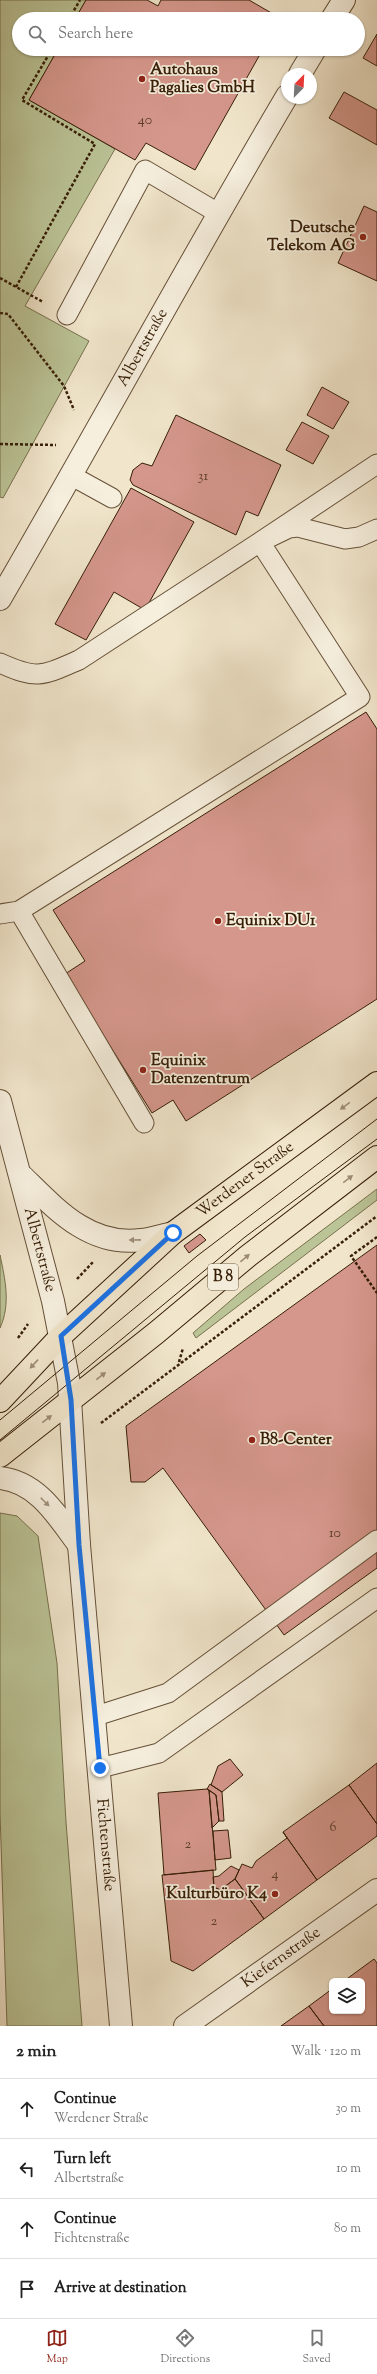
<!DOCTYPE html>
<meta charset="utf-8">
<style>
body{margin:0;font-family:"Sorts Mill Goudy",serif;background:#f2f2f2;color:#222}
.controls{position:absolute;right:12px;bottom:12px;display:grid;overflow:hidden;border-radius:6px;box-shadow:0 1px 3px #0004}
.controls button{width:36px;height:36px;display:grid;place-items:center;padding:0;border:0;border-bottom:1px solid #e0e0e0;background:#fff;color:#222;font:20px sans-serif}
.compass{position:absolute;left:281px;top:68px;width:36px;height:36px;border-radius:50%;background:#fff;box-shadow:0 1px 3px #0004;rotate:24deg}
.stop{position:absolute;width:12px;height:12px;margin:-9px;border:3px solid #1a73e8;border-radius:50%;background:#fff}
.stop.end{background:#1a73e8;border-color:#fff;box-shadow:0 1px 4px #0008}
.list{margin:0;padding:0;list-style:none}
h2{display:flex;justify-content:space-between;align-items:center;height:52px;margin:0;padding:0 16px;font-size:17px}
h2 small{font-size:13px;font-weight:400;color:#767676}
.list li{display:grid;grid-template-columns:26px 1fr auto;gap:12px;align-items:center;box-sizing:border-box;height:60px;padding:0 16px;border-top:1px solid #e0e0e0}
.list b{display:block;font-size:15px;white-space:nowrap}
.list p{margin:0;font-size:13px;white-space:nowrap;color:#767676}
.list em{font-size:13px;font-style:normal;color:#767676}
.icon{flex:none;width:22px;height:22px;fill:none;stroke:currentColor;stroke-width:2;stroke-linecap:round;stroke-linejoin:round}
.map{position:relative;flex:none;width:377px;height:2026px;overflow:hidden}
.search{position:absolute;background:#fff;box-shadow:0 1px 3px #0004;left:12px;right:12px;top:12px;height:44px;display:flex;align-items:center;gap:10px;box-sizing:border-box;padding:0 14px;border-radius:22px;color:#767676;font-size:15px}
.sheet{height:292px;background:#fff}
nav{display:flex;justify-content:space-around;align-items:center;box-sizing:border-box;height:56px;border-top:1px solid #e0e0e0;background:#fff;font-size:11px;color:#767676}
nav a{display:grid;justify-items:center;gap:2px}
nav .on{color:#8f2418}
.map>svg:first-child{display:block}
.green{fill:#bbc497;stroke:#78714e}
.building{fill:#d5978c;stroke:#361e06}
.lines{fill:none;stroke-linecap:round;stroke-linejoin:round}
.service-casing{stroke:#655038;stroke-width:21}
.minor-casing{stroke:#655038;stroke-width:24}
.tertiary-casing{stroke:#655038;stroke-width:24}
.primary-casing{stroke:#361e06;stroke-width:24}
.path{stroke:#361e06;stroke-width:2.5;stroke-dasharray:3 2;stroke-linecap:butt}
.service{stroke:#f6efde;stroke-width:19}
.minor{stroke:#f6efde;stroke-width:22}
.tertiary{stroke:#f6efde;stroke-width:22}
.primary{stroke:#f1e6cc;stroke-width:22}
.tram{stroke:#361e06;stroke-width:1}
.oneway{fill:#9d8c73}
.oneway2{fill:#a0917d}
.route{stroke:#1a73e8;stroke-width:5}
.poi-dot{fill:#8f2418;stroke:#f6efde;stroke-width:1.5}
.labels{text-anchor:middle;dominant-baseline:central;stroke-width:3.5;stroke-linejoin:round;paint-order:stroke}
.number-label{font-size:14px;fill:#5e3c28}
.shield{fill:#f6efde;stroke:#705d47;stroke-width:1}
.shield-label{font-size:15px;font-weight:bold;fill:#361e06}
.poi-label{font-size:16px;font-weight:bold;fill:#361e06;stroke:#f6efde;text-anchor:start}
.street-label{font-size:16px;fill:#361e06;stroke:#f6efde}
</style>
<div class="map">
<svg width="377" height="2026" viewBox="0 0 377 2026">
<rect width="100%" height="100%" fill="#f1e6cc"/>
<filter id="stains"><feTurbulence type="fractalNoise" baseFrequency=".005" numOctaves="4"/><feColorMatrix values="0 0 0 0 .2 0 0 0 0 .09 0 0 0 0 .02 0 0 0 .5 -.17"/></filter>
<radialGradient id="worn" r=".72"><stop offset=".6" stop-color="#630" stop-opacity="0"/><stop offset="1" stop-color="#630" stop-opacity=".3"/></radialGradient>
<path class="green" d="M0,0H86L75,19H19V49H58L29,100L115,149L25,306L89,341L3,498L0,497Z
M377,1189V1200L196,1338L193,1333L244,1289Z
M0,1255C5,1279 11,1304 0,1328Z
M0,1513L17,1516L38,1536L57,1663L66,1822L82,2026H7L0,1813Z"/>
<path class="building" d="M86,0H147L158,6L161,0H249L280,18L75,19Z
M377,34V66L363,58Z
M58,49H263L195,170L146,143L135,160L29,100Z
M344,92L377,110V145L329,118Z
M364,206L377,212V281L338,263Z
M322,387L349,402L333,429L307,415Z
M176,415L281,465L258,516L246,511L236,535L133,485L130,480L133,470L142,463L152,466Z
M302,422L329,436L313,464L286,450Z
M131,488L194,522L145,610L114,592L86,640L55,624Z
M366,712L377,729V999L186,1121L173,1100L152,1113L65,974L85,961L53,910Z
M200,1234L206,1240L189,1253L184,1246Z
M377,1245V1568L284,1635L163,1468L145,1482H131L126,1426Z
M230,1759L243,1775L222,1792L211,1785L218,1766Z
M377,1763V1824L349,1785Z
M210,1784L222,1792L224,1821H219L216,1795L207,1789Z
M349,1785L377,1824V1836L317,1880L283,1832Z
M207,1789L209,1790L216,1870L164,1875L158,1793Z
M209,1790L216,1795L219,1821L212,1828Z
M228,1830L231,1858L215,1860L213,1831Z
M283,1832L317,1880L264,1919L235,1879L242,1864L252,1868L256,1861L287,1838Z
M231,1866L239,1870L235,1879L220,1890L214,1887L213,1877L219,1876Z
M213,1870L214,1887L220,1890L235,1879L236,1880L264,1919L193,1971L171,1961L162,1875Z
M374,1959L377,1963V2026H324L309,2006L332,1989V2011H362V1981H344Z
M309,2006L324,2026H281Z"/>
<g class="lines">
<defs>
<path id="service" d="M67,315L145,170L218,213
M72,476L112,498
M0,663C38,680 42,676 79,660L260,542L289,528L298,527L345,539L359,537L377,529
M19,911L144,1123
M0,914L19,911L360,697L260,542L377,464
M96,1716L168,1693L377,1540
M100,1768L159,1753L377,1598"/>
<g id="minor">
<path id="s1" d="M185,2026L377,1890"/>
</g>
<g id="tertiary">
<path d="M332,19L344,0"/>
<path d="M300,74L315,49"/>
<path id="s2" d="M0,599C97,432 189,262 287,96"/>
<path id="s3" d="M0,1101L53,1301L69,1383L79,1545L121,2026"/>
<path d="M22,1176C55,1208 89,1247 141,1240C151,1239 163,1235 173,1233"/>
<path d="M0,1478C38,1482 58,1517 79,1545"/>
</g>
<g id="primary">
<path id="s4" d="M0,1401L61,1336L173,1233L377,1083"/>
<path d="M0,1456L156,1333L248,1256L377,1157"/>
</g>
</defs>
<use href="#service" class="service-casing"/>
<use href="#minor" class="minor-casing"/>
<use href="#tertiary" class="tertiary-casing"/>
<use href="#primary" class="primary-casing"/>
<path class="path" d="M69,19L80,0
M0,278L43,302
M16,287L95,144L22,100L52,49
M0,313L8,314L64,386L74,410
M0,444L56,445
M377,1237L351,1256L377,1293
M77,1279L93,1262
M18,1338L28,1324
M179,1362L183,1348
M101,1423L377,1216"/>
<use href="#service" class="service"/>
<use href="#minor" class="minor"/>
<use href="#tertiary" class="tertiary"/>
<use href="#primary" class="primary"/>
<path class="tram" d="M0,1420L197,1256L377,1119
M0,1440L245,1237L377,1139"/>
</g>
<defs><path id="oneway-solid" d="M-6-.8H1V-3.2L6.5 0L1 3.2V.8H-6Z"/></defs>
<g class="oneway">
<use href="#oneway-solid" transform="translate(345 1106) rotate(144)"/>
<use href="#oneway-solid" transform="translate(348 1179) rotate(-38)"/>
<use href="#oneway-solid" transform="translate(245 1258) rotate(-40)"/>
<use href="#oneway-solid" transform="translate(34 1364) rotate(133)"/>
<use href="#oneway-solid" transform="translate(101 1376) rotate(-38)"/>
<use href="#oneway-solid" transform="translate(47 1419) rotate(-38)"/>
</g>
<g class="oneway2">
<use href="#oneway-solid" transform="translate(135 1240) rotate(179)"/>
<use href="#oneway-solid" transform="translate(45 1502) rotate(45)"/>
</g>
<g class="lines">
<path class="route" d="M100,1768L79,1545L71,1400L61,1336L173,1233"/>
</g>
<g class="poi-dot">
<circle cx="142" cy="79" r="4"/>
<circle cx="363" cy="237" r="4"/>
<circle cx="218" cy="921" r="4"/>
<circle cx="143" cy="1070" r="4"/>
<circle cx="252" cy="1440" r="4"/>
<circle cx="275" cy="1894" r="4"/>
</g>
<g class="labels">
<g class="number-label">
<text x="145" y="121">40</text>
<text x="203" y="477">31</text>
<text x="335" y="1534">10</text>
<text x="333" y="1828">6</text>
<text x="188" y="1845">2</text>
<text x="275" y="1875">4</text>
<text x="214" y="1922">2</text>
</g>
<rect class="shield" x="208" y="1264" width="30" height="26" rx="3"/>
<g class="shield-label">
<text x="223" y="1277">B 8</text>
</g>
<g class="poi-label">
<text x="150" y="70">Autohaus<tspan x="150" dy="18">Pagalies GmbH</tspan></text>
<text x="355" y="228" text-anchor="end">Deutsche<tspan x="355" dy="18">Telekom AG</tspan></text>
<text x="226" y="921">Equinix DU1</text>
<text x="151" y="1061">Equinix<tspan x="151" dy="18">Datenzentrum</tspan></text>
<text x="260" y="1440">B8-Center</text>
<text x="267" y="1894" text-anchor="end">Kulturbüro K4</text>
</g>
<g class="street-label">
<text stroke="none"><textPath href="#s2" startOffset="289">Albertstraße</textPath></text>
<text stroke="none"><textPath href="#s4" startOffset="331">Werdener Straße</textPath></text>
<text stroke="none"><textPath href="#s3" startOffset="154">Albertstraße</textPath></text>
<text stroke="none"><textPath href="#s3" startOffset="754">Fichtenstraße</textPath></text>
<text stroke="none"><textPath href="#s1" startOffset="118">Kiefernstraße</textPath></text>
</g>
</g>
<rect width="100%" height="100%" filter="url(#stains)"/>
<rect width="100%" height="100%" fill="url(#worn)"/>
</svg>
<div class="controls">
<button><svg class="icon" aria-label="layers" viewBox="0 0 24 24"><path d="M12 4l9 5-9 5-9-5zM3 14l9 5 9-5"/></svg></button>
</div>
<svg class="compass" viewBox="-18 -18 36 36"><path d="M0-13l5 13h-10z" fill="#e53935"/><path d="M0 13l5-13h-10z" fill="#767676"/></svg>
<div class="stop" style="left:173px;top:1233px"></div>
<div class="stop end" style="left:100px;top:1768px"></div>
<div class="search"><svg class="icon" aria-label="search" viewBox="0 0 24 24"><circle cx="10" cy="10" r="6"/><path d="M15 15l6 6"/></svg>Search here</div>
</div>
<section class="sheet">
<h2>2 min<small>Walk · 120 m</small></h2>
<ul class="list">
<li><svg class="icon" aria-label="ahead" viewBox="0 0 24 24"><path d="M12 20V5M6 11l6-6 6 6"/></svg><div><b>Continue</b><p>Werdener Straße</p></div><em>30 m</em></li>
<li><svg class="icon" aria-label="left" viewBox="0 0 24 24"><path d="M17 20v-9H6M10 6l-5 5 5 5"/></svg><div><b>Turn left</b><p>Albertstraße</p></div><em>10 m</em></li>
<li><svg class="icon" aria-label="ahead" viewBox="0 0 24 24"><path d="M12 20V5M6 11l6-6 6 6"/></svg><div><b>Continue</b><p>Fichtenstraße</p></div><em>80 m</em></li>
<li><svg class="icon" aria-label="arrive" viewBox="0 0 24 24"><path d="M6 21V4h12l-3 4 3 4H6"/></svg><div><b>Arrive at destination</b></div></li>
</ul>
</section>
<nav>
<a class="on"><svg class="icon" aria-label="map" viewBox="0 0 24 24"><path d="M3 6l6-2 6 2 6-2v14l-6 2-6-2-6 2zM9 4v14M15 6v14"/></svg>Map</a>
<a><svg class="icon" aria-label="directions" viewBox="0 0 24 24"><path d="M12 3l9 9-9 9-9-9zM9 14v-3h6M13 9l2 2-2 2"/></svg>Directions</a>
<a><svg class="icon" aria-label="saved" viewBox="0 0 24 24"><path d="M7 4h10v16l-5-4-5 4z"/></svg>Saved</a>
</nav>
